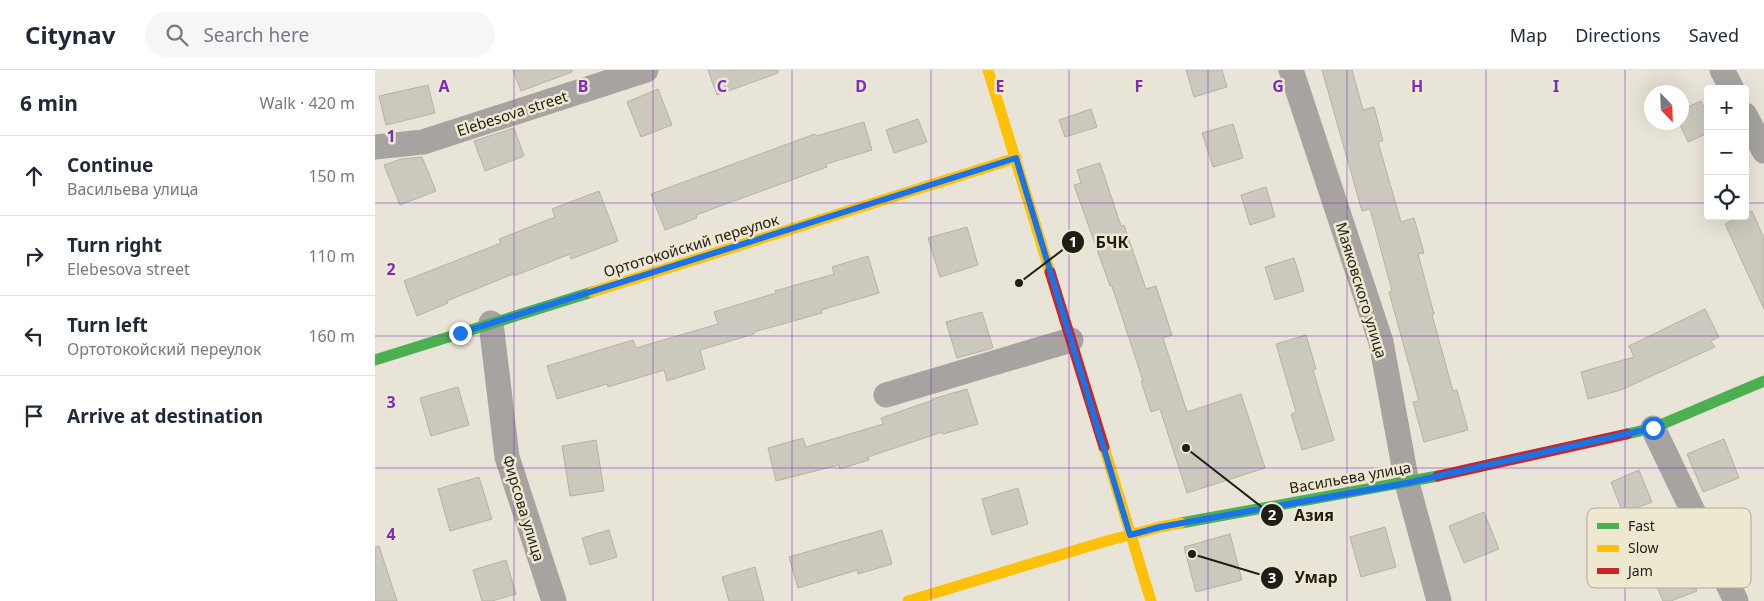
<!DOCTYPE html>
<meta charset="utf-8">
<style>
body{margin:0;font-family:"Noto Sans",sans-serif;background:#f6f6f7;color:#1f2937}
.controls{position:absolute;right:15px;top:15px;display:grid;overflow:hidden;border-radius:5px;box-shadow:0 5px 20px #0002}
.controls button{width:45px;height:45px;display:grid;place-items:center;padding:0;border:0;border-bottom:1px solid #e0e1e3;background:#fff;color:#1f2937;font:25px sans-serif}
.compass{position:absolute;left:1269px;top:15px;width:45px;height:45px;border-radius:50%;background:#fff;box-shadow:0 5px 20px #0002;rotate:157deg}
.stop{position:absolute;width:15px;height:15px;margin:-11px;border:4px solid #1a73e8;border-radius:50%;background:#fff}
.stop.end{background:#1a73e8;border-color:#fff;box-shadow:0 1px 5px #0008}
.list{margin:0;padding:0;list-style:none}
h2{display:flex;justify-content:space-between;align-items:center;height:65px;margin:0;padding:0 20px;font-size:21px}
h2 small{font-size:16px;font-weight:400;color:#747a83}
.list li{display:grid;grid-template-columns:32px 1fr auto;gap:15px;align-items:center;box-sizing:border-box;height:80px;padding:0 20px;border-top:1px solid #e0e1e3}
.list b{display:block;font-size:19px;white-space:nowrap}
.list p{margin:0;font-size:16px;white-space:nowrap;color:#747a83}
.list em{font-size:16px;font-style:normal;color:#747a83}
.icon{flex:none;width:28px;height:28px;fill:none;stroke:currentColor;stroke-width:2;stroke-linecap:round;stroke-linejoin:round}
.map{position:relative;flex:none;width:1389px;height:531px;overflow:hidden}
header{display:flex;align-items:center;gap:30px;box-sizing:border-box;height:70px;padding:0 25px;background:#fff;border-bottom:1px solid #e0e1e3}
header strong{font-size:24px}
nav{display:flex;gap:28px;margin-inline-start:auto;font-size:18px}
.search{width:350px;height:45px;background:#f6f6f7;display:flex;align-items:center;gap:12px;box-sizing:border-box;padding:0 18px;border-radius:28px;color:#747a83;font-size:19px}
main{display:flex}
aside{flex:1;background:#fff}
.map>svg:first-child{display:block}
.building{fill:#cbc8be;stroke:#b6b2a9}
.lines{fill:none;stroke-linecap:round;stroke-linejoin:round}
.street{stroke:#a7a3a0;stroke-width:25}
.fast{stroke:#4caf50;stroke-width:11}
.slow{stroke:#ffc107;stroke-width:11}
.jam{stroke:#c62828;stroke-width:11}
.route{stroke:#1a73e8;stroke-width:6}
.grid{fill:none;stroke:#7b2cbf;stroke-width:1;stroke-opacity:0.55}
.labels{text-anchor:middle;dominant-baseline:central;stroke-width:5;stroke-linejoin:round;paint-order:stroke}
.street-label{font-size:15px;fill:#1f1d15;stroke:#eee8d1}
.key{fill:#eee8d1;stroke:#b0ab99;stroke-width:1}
.key-label{font-size:14px;fill:#1f1d15}
.grid-label{font-size:16px;text-anchor:middle;font-weight:bold;fill:#7b2cbf;stroke:#eee8d1;stroke-width:5;stroke-linejoin:round;paint-order:stroke}
.leader{fill:none;stroke:#1f1d15;stroke-width:2}
.callout-dot{fill:#1f1d15;stroke:#eee8d1;stroke-width:2}
.mark-label{font-size:15px;text-anchor:middle;font-weight:bold;fill:#fff}
.callout-label{font-size:16px;text-anchor:middle;font-weight:bold;fill:#1f1d15;stroke:#eee8d1;stroke-width:5;stroke-linejoin:round;paint-order:stroke}
</style>
<header>
<strong>Citynav</strong>
<div class="search"><svg class="icon" aria-label="search" viewBox="0 0 24 24"><circle cx="10" cy="10" r="6"/><path d="M15 15l6 6"/></svg>Search here</div>
<nav><a>Map</a><a>Directions</a><a>Saved</a></nav>
</header>
<main>
<aside>
<h2>6 min<small>Walk · 420 m</small></h2>
<ul class="list">
<li><svg class="icon" aria-label="ahead" viewBox="0 0 24 24"><path d="M12 20V5M6 11l6-6 6 6"/></svg><div><b>Continue</b><p>Васильева улица</p></div><em>150 m</em></li>
<li><svg class="icon" aria-label="right" viewBox="0 0 24 24"><path d="M7 20v-9h11M14 6l5 5-5 5"/></svg><div><b>Turn right</b><p>Elebesova street</p></div><em>110 m</em></li>
<li><svg class="icon" aria-label="left" viewBox="0 0 24 24"><path d="M17 20v-9H6M10 6l-5 5 5 5"/></svg><div><b>Turn left</b><p>Ортотокойский переулок</p></div><em>160 m</em></li>
<li><svg class="icon" aria-label="arrive" viewBox="0 0 24 24"><path d="M6 21V4h12l-3 4 3 4H6"/></svg><div><b>Arrive at destination</b></div></li>
</ul>
</aside>
<div class="map">
<svg width="1389" height="531" viewBox="0 0 1389 531">
<rect width="100%" height="100%" fill="#e8e4d7"/>
<path class="building" d="M138,0H197V2L146,21Z
M333,0H403V3L342,25Z
M811,0H847L852,17L819,27Z
M947,0H977L988,40L999,37L1008,71L1003,72L1026,152L1039,148L1049,183L1043,184L1059,244L1057,245L1078,321L1082,320L1093,360L1049,372L1038,332L1044,331L1014,222L1017,221L995,139L987,141Z
M53,15L60,43L11,55L4,26Z
M283,19L297,55L266,67L252,32Z
M1326,31L1333,46V63L1313,72L1306,57V40Z
M716,39L722,57L690,67L684,50Z
M543,49L552,72L519,83L511,60Z
M489,52L497,80L451,94L452,97L321,145L322,148L290,160L276,124L440,64L441,66Z
M858,54L868,88L838,97L827,63Z
M139,58L149,86L110,101L99,71Z
M47,87L61,121L25,135L9,95L26,89Z
M725,93L746,156L749,155L771,219L781,216L797,265L788,268L812,342L866,324L890,398L812,423L785,339L776,342L766,311H768L737,216H735L699,115L706,113L702,100Z
M891,117L900,147L875,155L866,125Z
M224,121L243,171L196,189L195,184L139,206L138,204L72,231L73,233L42,246L29,211L126,173L124,169L180,147L177,139Z
M1377,141L1389,168V239L1350,154L1366,146H1370V144Z
M592,157L603,195L565,207L553,168Z
M493,186L504,223L446,240L447,243L379,262V264L325,280L330,299L292,311L289,300L233,317L232,314L182,329L172,296L258,270L261,278L343,254L339,242L401,223L400,221L459,204L457,197Z
M919,188L929,221L900,230L890,197Z
M1330,239L1344,267L1336,271L1340,277L1246,320L1213,329L1206,302L1259,287L1254,276Z
M607,242L618,278L582,288L571,252Z
M931,265L941,299L938,300L959,370L927,380L916,344L921,342L901,274Z
M83,317L94,355L56,366L45,328Z
M592,319L603,354L568,364L567,362L493,387L494,390L465,399L464,395L401,411L393,378L428,368L431,377L508,354L506,348L558,330L557,329Z
M1349,369L1364,408L1328,422L1312,384Z
M221,370L229,421L195,426L187,376Z
M1264,400L1277,432L1248,443L1236,412Z
M104,407L117,449L75,461L63,419Z
M643,418L653,454L617,465L607,429Z
M1109,442L1124,479L1089,493L1074,456Z
M1010,457L1021,497L986,507L975,467Z
M234,460L242,487L215,495L207,468Z
M507,460L517,494L483,504L482,500L423,518L414,487Z
M855,464L867,510L821,522L809,477Z
M4,476L22,531H0V477Z
M1307,485L1322,521L1296,531H1288L1274,498Z
M131,490L141,524L117,531H107L98,500Z
M380,497L389,531H354L347,507Z"/>
<g class="lines">
<path class="street" d="M916,0L1006,272L1032,413L1064,531
M1347,0L1357,19
M1370,45L1389,81
M0,77L48,72L271,0
M116,253L132,387L179,531
M511,325L696,270
M1278,358L1361,531"/>
<path class="fast" d="M0,290L217,222
M1252,364L1278,358L1389,311
M806,453L1063,406"/>
<path class="slow" d="M613,0L675,202
M217,222L641,88
M729,377L776,531
M533,531L728,472L785,457L806,453"/>
<path class="jam" d="M675,202L729,377
M1063,406L1252,364"/>
</g>
<g class="lines">
<path class="route" d="M85,263L641,88L755,465L785,457L1032,413L1278,358"/>
</g>
<path class="grid" d="M139,0V531M278,0V531M417,0V531M556,0V531M694,0V531M833,0V531M972,0V531M1111,0V531M1250,0V531M0,133H1333M1370,133H1389M0,266H1389M0,398H1389"/>
<g class="labels">
<g class="street-label">
<text transform="translate(137 43) rotate(-18)">Elebesova street</text>
<text transform="translate(316 175) rotate(-17)">Ортотокойский переулок</text>
<text transform="translate(987 220) rotate(73)">Маяковского улица</text>
<text transform="translate(975 407) rotate(-10)">Васильева улица</text>
<text transform="translate(149 438) rotate(73)">Фирсова улица</text>
</g>
</g>
<rect x="1212" y="438" width="164" height="80" rx="8" class="key"/>
<rect x="1222" y="453" width="22" height="6" fill="#4caf50"/>
<rect x="1222" y="475" width="22" height="7" fill="#ffc107"/>
<rect x="1222" y="498" width="22" height="6" fill="#c62828"/>
<g class="key-label">
<text x="1253" y="461">Fast</text>
<text x="1253" y="483">Slow</text>
<text x="1253" y="506">Jam</text>
</g>
<g class="grid-label">
<text x="69" y="22">A</text>
<text x="208" y="22">B</text>
<text x="347" y="22">C</text>
<text x="486" y="22">D</text>
<text x="625" y="22">E</text>
<text x="764" y="22">F</text>
<text x="903" y="22">G</text>
<text x="1042" y="22">H</text>
<text x="1181" y="22">I</text>
<text x="16" y="72">1</text>
<text x="16" y="205">2</text>
<text x="16" y="338">3</text>
<text x="16" y="470">4</text>
</g>
<path class="leader" d="M644 213L698 172M811 378L897 445M817 484L897 508"/>
<g class="callout-dot">
<circle cx="644" cy="213" r="5"/>
<circle cx="811" cy="378" r="5"/>
<circle cx="817" cy="484" r="5"/>
<circle cx="698" cy="172" r="12"/>
<circle cx="897" cy="445" r="12"/>
<circle cx="897" cy="508" r="12"/>
</g>
<g class="mark-label">
<text x="698" y="177">1</text>
<text x="897" y="450">2</text>
<text x="897" y="513">3</text>
</g>
<g class="callout-label">
<text x="737" y="178">БЧК</text>
<text x="939" y="451">Азия</text>
<text x="941" y="513">Умар</text>
</g>
</svg>
<div class="controls">
<button>+</button>
<button>−</button>
<button><svg class="icon" aria-label="locate" viewBox="0 0 24 24"><circle cx="12" cy="12" r="6"/><path d="M12 2v4M12 18v4M2 12h4M18 12h4"/></svg></button>
</div>
<svg class="compass" viewBox="-18 -18 36 36"><path d="M0-13l5 13h-10z" fill="#e53935"/><path d="M0 13l5-13h-10z" fill="#747a83"/></svg>
<div class="stop" style="left:1278px;top:358px"></div>
<div class="stop end" style="left:85px;top:263px"></div>
</div>
</main>
